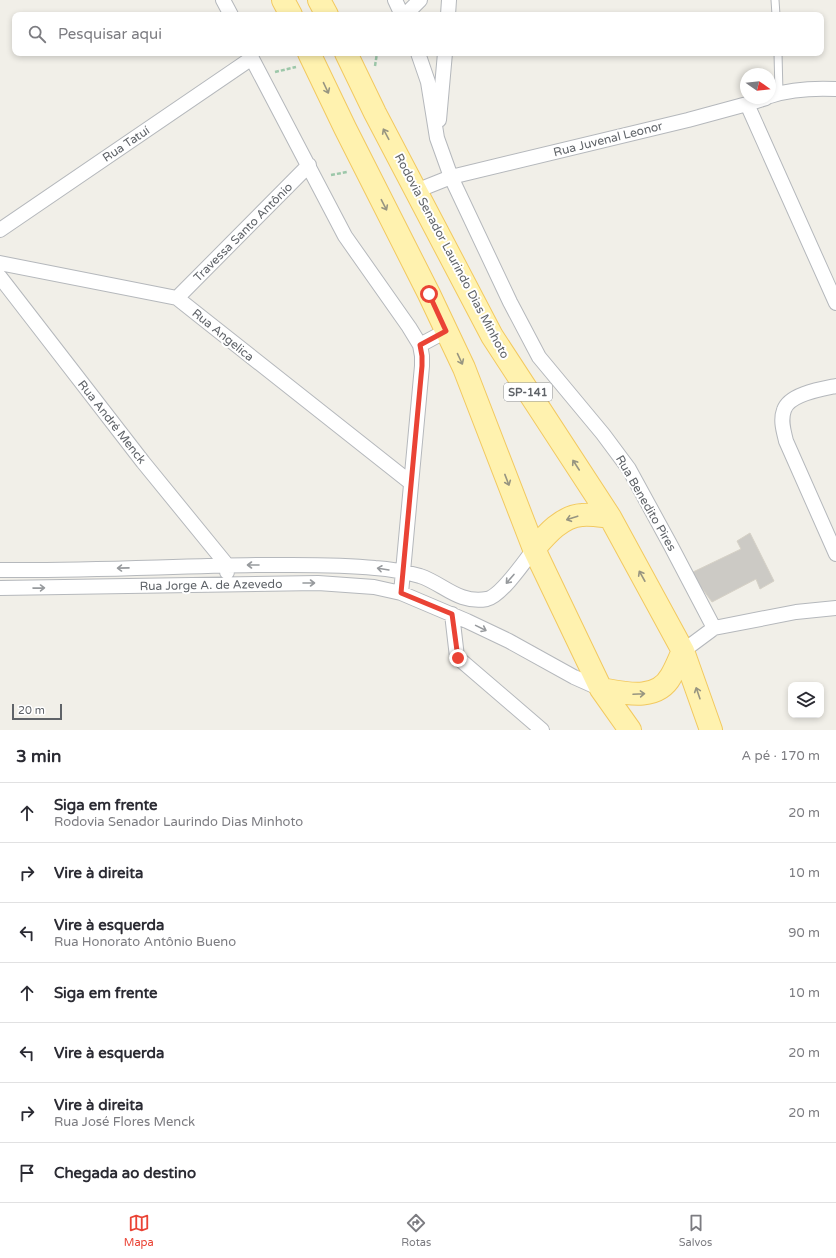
<!DOCTYPE html>
<html lang="pt">
<meta charset="utf-8">
<style>
body{margin:0;font-family:"Varela Round",sans-serif;background:#f2f2f3;color:#2b2b33}
.controls{position:absolute;right:12px;bottom:12px;display:grid;overflow:hidden;border-radius:8px;box-shadow:0 2px 6px #0003}
.controls button{width:36px;height:36px;display:grid;place-items:center;padding:0;border:0;border-bottom:1px solid #e1e1e2;background:#fff;color:#2b2b33;font:20px sans-serif}
.compass{position:absolute;left:740px;top:68px;width:36px;height:36px;border-radius:50%;background:#fff;box-shadow:0 2px 6px #0003;rotate:104deg}
.scale{position:absolute;left:12px;bottom:10px;width:50px;box-sizing:border-box;padding-left:4px;border:2px solid #5f6368;border-top:0;font-size:11px;line-height:14px;white-space:nowrap;color:#5f6368;-webkit-text-stroke:3px #fff;paint-order:stroke}
.stop{position:absolute;width:12px;height:12px;margin:-9px;border:3px solid #ea4335;border-radius:50%;background:#fff}
.stop.end{background:#ea4335;border-color:#fff;box-shadow:0 1px 4px #0008}
.list{margin:0;padding:0;list-style:none}
h2{display:flex;justify-content:space-between;align-items:center;height:52px;margin:0;padding:0 16px;font-size:17px}
h2 small{font-size:13px;font-weight:400;color:#7c7c81}
.list li{display:grid;grid-template-columns:26px 1fr auto;gap:12px;align-items:center;box-sizing:border-box;height:60px;padding:0 16px;border-top:1px solid #e1e1e2}
.list b{display:block;font-size:15px;white-space:nowrap}
.list p{margin:0;font-size:13px;white-space:nowrap;color:#7c7c81}
.list em{font-size:13px;font-style:normal;color:#7c7c81}
.icon{flex:none;width:22px;height:22px;fill:none;stroke:currentColor;stroke-width:2;stroke-linecap:round;stroke-linejoin:round}
.map{position:relative;flex:none;width:836px;height:730px;overflow:hidden}
.search{position:absolute;background:#fff;box-shadow:0 2px 6px #0003;left:12px;right:12px;top:12px;height:44px;display:flex;align-items:center;gap:10px;box-sizing:border-box;padding:0 14px;border-radius:8px;color:#7c7c81;font-size:15px}
.sheet{height:472px;background:#fff}
nav{display:flex;justify-content:space-around;align-items:center;box-sizing:border-box;height:56px;border-top:1px solid #e1e1e2;background:#fff;font-size:11px;color:#7c7c81}
nav a{display:grid;justify-items:center;gap:2px}
nav .on{color:#ea4335}
.map>svg:first-child{display:block}
.building{fill:#cccac5;stroke:#d6d1c6}
.lines{fill:none;stroke-linecap:round;stroke-linejoin:round}
.service-casing{stroke:#b5b8bc;stroke-width:9}
.minor-casing{stroke:#b5b8bc;stroke-width:16}
.primary-casing{stroke:#f2c960;stroke-width:24}
.path{stroke:#9cc7a9;stroke-width:2.5;stroke-dasharray:4 2;stroke-linecap:butt}
.service{stroke:#fff;stroke-width:7}
.minor{stroke:#fff;stroke-width:14}
.primary{stroke:#fff2af;stroke-width:22}
.oneway{stroke:#979581}
.oneway2{stroke:#979a9d}
.route{stroke:#ea4335;stroke-width:5}
.labels{text-anchor:middle;dominant-baseline:central;stroke-width:4;stroke-linejoin:round;paint-order:stroke}
.shield{fill:#fff;stroke:#8f9295;stroke-width:1}
.shield-label{font-size:11px;font-weight:bold;fill:#5f6368}
.street-label{font-size:12px;fill:#5f6368;stroke:#fff}
</style>
<div class="map">
<svg width="836" height="730" viewBox="0 0 836 730">
<rect width="100%" height="100%" fill="#f1efe8"/>
<path class="building" d="M750,533L774,581L760,589L756,579L712,602L691,573L741,549L737,541Z"/>
<g class="lines">
<defs>
<path id="service" d="M775,0L776,15
M778,53L779,93"/>
<path id="minor" d="M223,0L231,15
M395,0L402,15
M405,15L420,0
M448,15L449,0
M249,53L345,236L409,327L420,345L422,356V366L401,593
M770,96C791,89 814,88 836,89
M747,104L836,303
M439,120L445,53
M416,191L451,177L437,138L428,82L418,53
M0,230L252,58
M0,263L177,298L411,483
M0,277L143,462L227,565V572
M177,298L309,165
M420,345L446,331
M836,386C821,389 789,394 784,410C780,421 784,432 786,441L836,554
M0,570C88,571 175,566 263,565C301,565 338,564 375,568C390,569 406,572 420,576C444,584 458,604 487,599C501,596 525,561 534,549
M0,588L318,583L374,587L401,593L467,621L509,641L574,677L601,689
M452,614L457,657L542,730
M714,628L671,546L629,469L603,434L539,357L510,302L451,177L688,120L747,104L766,98
M683,651L714,628L796,612L836,608"/>
<path id="primary" d="M283,0L291,15
M319,0L327,15
M309,53L345,128L429,294L464,368L534,549L601,689L630,730
M346,53L375,113L492,336L610,517L683,651L711,730
M534,549C546,535 562,516 582,515C591,514 601,516 610,517
M601,689C624,693 657,702 671,676C676,668 679,659 683,651"/>
</defs>
<use href="#service" class="service-casing"/>
<use href="#minor" class="minor-casing"/>
<use href="#primary" class="primary-casing"/>
<path class="path" d="M375,66L377,53
M275,72L296,67
M331,175L347,172"/>
<use href="#service" class="service"/>
<use href="#minor" class="minor"/>
<use href="#primary" class="primary"/>
</g>
<defs><path id="oneway-shaft" d="M-6 0H5M1.5-3L5.5 0L1.5 3" fill="none" stroke-width="1.6" stroke-linecap="round" stroke-linejoin="round"/></defs>
<g class="oneway">
<use href="#oneway-shaft" transform="translate(326 88) rotate(65)"/>
<use href="#oneway-shaft" transform="translate(386 134) rotate(-118)"/>
<use href="#oneway-shaft" transform="translate(384 205) rotate(63)"/>
<use href="#oneway-shaft" transform="translate(460 359) rotate(65)"/>
<use href="#oneway-shaft" transform="translate(576 465) rotate(-123)"/>
<use href="#oneway-shaft" transform="translate(507 480) rotate(69)"/>
<use href="#oneway-shaft" transform="translate(572 518) rotate(162)"/>
<use href="#oneway-shaft" transform="translate(642 576) rotate(-119)"/>
<use href="#oneway-shaft" transform="translate(698 693) rotate(-109)"/>
<use href="#oneway-shaft" transform="translate(639 694) rotate(-3)"/>
</g>
<g class="oneway2">
<use href="#oneway-shaft" transform="translate(253 565) rotate(180)"/>
<use href="#oneway-shaft" transform="translate(123 568) rotate(179)"/>
<use href="#oneway-shaft" transform="translate(383 569) rotate(-171)"/>
<use href="#oneway-shaft" transform="translate(510 579) rotate(131)"/>
<use href="#oneway-shaft" transform="translate(309 583)"/>
<use href="#oneway-shaft" transform="translate(39 588) rotate(-1)"/>
<use href="#oneway-shaft" transform="translate(481 628) rotate(26)"/>
</g>
<g class="lines">
<path class="route" d="M429,294L446,331L420,345L422,356V366L401,593L452,614L458,658"/>
</g>
<g class="labels">
<rect class="shield" x="504" y="383" width="48" height="18" rx="3"/>
<g class="shield-label">
<text x="528" y="392">SP-141</text>
</g>
<g class="street-label">
<text transform="translate(608 139) rotate(-14)">Rua Juvenal Leonor</text>
<text transform="translate(126 144) rotate(-34)">Rua Tatuí</text>
<text transform="translate(243 232) rotate(-45)">Travessa Santo Antônio</text>
<text transform="translate(452 256) rotate(62)">Rodovia Senador Laurindo Dias Minhoto</text>
<text transform="translate(223 335) rotate(39)">Rua Angelica</text>
<text transform="translate(112 422) rotate(52)">Rua André Menck</text>
<text transform="translate(646 503) rotate(60)">Rua Benedito Pires</text>
<text transform="translate(211 585) rotate(-1)">Rua Jorge A. de Azevedo</text>
</g>
</g>
</svg>
<div class="controls">
<button><svg class="icon" aria-label="layers" viewBox="0 0 24 24"><path d="M12 4l9 5-9 5-9-5zM3 14l9 5 9-5"/></svg></button>
</div>
<svg class="compass" viewBox="-18 -18 36 36"><path d="M0-13l5 13h-10z" fill="#e53935"/><path d="M0 13l5-13h-10z" fill="#7c7c81"/></svg>
<div class="scale">20 m</div>
<div class="stop" style="left:429px;top:294px"></div>
<div class="stop end" style="left:458px;top:658px"></div>
<div class="search"><svg class="icon" aria-label="search" viewBox="0 0 24 24"><circle cx="10" cy="10" r="6"/><path d="M15 15l6 6"/></svg>Pesquisar aqui</div>
</div>
<section class="sheet">
<h2>3 min<small>A pé · 170 m</small></h2>
<ul class="list">
<li><svg class="icon" aria-label="ahead" viewBox="0 0 24 24"><path d="M12 20V5M6 11l6-6 6 6"/></svg><div><b>Siga em frente</b><p>Rodovia Senador Laurindo Dias Minhoto</p></div><em>20 m</em></li>
<li><svg class="icon" aria-label="right" viewBox="0 0 24 24"><path d="M7 20v-9h11M14 6l5 5-5 5"/></svg><div><b>Vire à direita</b></div><em>10 m</em></li>
<li><svg class="icon" aria-label="left" viewBox="0 0 24 24"><path d="M17 20v-9H6M10 6l-5 5 5 5"/></svg><div><b>Vire à esquerda</b><p>Rua Honorato Antônio Bueno</p></div><em>90 m</em></li>
<li><svg class="icon" aria-label="ahead" viewBox="0 0 24 24"><path d="M12 20V5M6 11l6-6 6 6"/></svg><div><b>Siga em frente</b></div><em>10 m</em></li>
<li><svg class="icon" aria-label="left" viewBox="0 0 24 24"><path d="M17 20v-9H6M10 6l-5 5 5 5"/></svg><div><b>Vire à esquerda</b></div><em>20 m</em></li>
<li><svg class="icon" aria-label="right" viewBox="0 0 24 24"><path d="M7 20v-9h11M14 6l5 5-5 5"/></svg><div><b>Vire à direita</b><p>Rua José Flores Menck</p></div><em>20 m</em></li>
<li><svg class="icon" aria-label="arrive" viewBox="0 0 24 24"><path d="M6 21V4h12l-3 4 3 4H6"/></svg><div><b>Chegada ao destino</b></div></li>
</ul>
</section>
<nav>
<a class="on"><svg class="icon" aria-label="map" viewBox="0 0 24 24"><path d="M3 6l6-2 6 2 6-2v14l-6 2-6-2-6 2zM9 4v14M15 6v14"/></svg>Mapa</a>
<a><svg class="icon" aria-label="directions" viewBox="0 0 24 24"><path d="M12 3l9 9-9 9-9-9zM9 14v-3h6M13 9l2 2-2 2"/></svg>Rotas</a>
<a><svg class="icon" aria-label="saved" viewBox="0 0 24 24"><path d="M7 4h10v16l-5-4-5 4z"/></svg>Salvos</a>
</nav>
